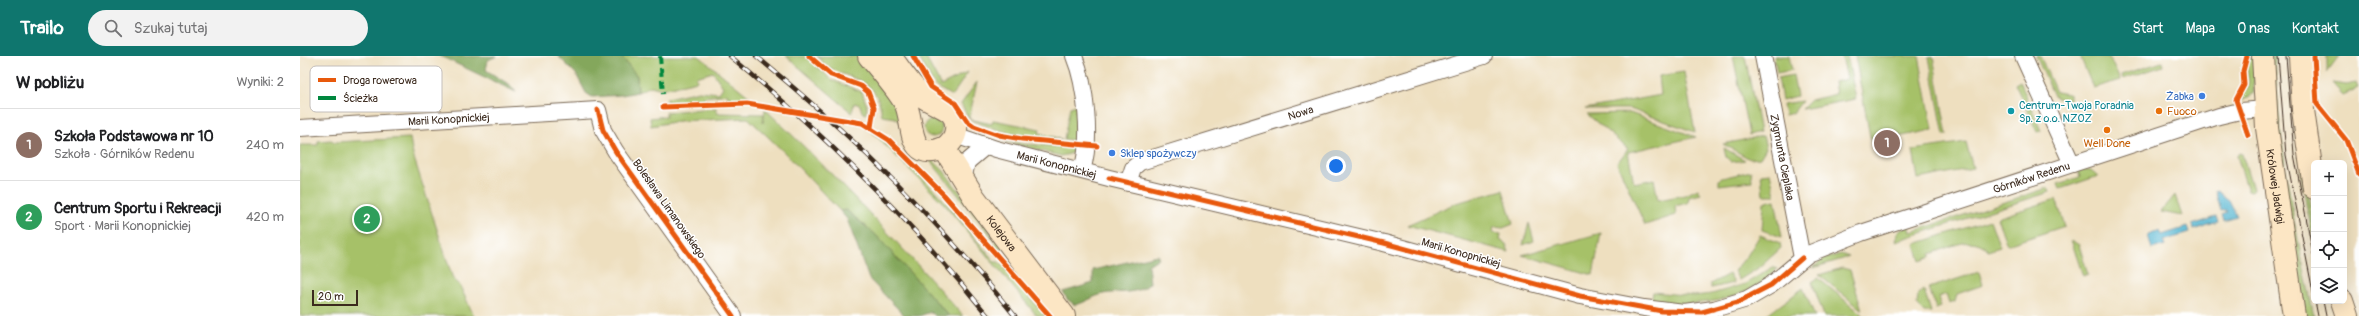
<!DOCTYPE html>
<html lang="pl">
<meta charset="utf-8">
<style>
body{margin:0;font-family:Pangolin,sans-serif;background:#f2f2f2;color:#202124}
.controls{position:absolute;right:12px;bottom:12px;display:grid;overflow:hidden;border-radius:6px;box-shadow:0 4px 16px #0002}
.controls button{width:36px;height:36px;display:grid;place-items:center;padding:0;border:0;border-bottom:1px solid #e0e0e0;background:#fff;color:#202124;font:20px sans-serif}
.scale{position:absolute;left:12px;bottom:10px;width:46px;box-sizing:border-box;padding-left:4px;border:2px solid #3b2a1e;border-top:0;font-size:11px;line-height:14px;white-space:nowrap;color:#3b2a1e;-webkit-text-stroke:3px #fff;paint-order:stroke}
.you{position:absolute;left:1036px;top:110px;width:14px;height:14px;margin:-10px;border:3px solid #fff;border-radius:50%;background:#1a73e8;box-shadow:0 0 0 6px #1a73e833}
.badge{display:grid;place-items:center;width:26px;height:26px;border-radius:50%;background:#0f766e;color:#fff;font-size:13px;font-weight:700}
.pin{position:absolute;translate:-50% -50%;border:2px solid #fff;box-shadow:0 1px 4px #0006}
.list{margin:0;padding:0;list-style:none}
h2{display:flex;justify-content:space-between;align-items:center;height:52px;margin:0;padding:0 16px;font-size:17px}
h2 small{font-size:13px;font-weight:400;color:#757577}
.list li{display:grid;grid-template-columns:26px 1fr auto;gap:12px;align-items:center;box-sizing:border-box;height:72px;padding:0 16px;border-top:1px solid #e0e0e0}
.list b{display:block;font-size:15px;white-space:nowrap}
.list p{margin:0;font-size:13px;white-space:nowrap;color:#757577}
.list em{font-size:13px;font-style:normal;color:#757577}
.icon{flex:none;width:22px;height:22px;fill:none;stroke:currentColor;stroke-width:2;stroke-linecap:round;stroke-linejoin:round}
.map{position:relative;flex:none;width:2059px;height:260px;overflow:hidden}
header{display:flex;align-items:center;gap:24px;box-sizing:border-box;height:56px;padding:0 20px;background:#0f766e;color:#fff}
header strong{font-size:19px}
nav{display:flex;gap:22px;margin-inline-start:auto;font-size:14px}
.search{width:280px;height:36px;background:#f2f2f2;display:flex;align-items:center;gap:10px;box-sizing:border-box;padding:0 14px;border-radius:22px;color:#757577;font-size:15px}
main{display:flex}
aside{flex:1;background:#fff}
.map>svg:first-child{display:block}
.green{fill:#a6c167;stroke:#707642}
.forest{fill:#84a75c;stroke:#60683d}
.water{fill:#50b3cf;stroke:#466e76}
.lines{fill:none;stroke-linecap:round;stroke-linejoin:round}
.street-casing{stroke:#7a6956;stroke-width:18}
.secondary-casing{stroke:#7a6956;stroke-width:24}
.street{stroke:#fff;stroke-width:16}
.secondary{stroke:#fce6c4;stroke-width:22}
.tram{stroke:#3b2a1e;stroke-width:1}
.rail-casing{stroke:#3b2a1e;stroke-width:4.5}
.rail{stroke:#fff;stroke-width:3;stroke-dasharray:9;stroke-linecap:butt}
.quiet{stroke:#00873e;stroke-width:4;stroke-dasharray:8 4;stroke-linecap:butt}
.cycleway-casing{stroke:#fff;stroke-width:8}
.cycleway{stroke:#e8590c;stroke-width:5}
.shop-dot{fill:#3f7fe0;stroke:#fff;stroke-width:1.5}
.culture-dot{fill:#0f9aa8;stroke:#fff;stroke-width:1.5}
.food-dot{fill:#e8710a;stroke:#fff;stroke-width:1.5}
.labels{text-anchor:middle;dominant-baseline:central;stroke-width:3;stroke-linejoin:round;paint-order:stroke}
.shop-label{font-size:11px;fill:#366cbe;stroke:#fff;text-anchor:end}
.culture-label{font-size:11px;fill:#0d838f;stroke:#fff;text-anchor:start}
.food-label{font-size:11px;fill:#c56008;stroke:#fff;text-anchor:start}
.street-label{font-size:11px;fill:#3b2a1e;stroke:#fff}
.key{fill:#fff;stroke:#c4bfbc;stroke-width:1}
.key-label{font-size:11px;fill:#3b2a1e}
</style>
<header>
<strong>Trailo</strong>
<div class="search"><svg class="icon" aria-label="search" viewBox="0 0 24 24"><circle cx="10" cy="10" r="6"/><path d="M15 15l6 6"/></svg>Szukaj tutaj</div>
<nav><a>Start</a><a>Mapa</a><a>O nas</a><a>Kontakt</a></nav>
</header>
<main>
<aside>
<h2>W pobliżu<small>Wyniki: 2</small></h2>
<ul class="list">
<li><span class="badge" style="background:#8d6e63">1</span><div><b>Szkoła Podstawowa nr 10</b><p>Szkoła · Górników Redenu</p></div><em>240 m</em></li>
<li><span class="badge" style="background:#2e9e5b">2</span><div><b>Centrum Sportu i Rekreacji</b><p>Sport · Marii Konopnickiej</p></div><em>420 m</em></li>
</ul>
</aside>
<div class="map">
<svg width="2059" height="260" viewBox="0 0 2059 260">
<rect width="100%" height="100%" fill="#fff"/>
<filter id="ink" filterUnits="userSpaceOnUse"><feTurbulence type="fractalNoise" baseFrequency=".025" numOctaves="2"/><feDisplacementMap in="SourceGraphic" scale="8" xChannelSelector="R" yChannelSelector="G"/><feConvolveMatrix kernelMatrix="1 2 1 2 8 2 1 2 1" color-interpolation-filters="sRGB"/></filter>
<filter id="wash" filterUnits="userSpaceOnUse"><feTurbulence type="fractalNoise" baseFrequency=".012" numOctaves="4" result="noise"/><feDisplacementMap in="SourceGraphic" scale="16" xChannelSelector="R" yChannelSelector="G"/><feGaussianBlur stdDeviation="0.9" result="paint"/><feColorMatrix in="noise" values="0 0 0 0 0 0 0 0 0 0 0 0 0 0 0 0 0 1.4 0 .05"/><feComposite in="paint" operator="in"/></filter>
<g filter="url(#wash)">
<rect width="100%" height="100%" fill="#eedfbf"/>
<path class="green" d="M321,0H399L452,43L428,42V38L404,41V43L367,46V42L399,35L419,37L423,31L413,16L396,21L397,25L362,33L351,30L338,36L337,20Z
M486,0H505L532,24L562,36L567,50L566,58L562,56L560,49L554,47L552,57Z
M517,0H562L595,42L602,70L596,62L582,60C577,12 539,29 517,0Z
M618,0H625L641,30L668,16L652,40L635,30Z
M1433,0H1445L1460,76L1449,79Z
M1474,0H1489L1492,14L1477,17Z
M1542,0H1547L1556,43L1502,53L1511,44L1536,38L1534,26L1547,23Z
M1555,0H1619L1633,74L1571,86Z
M1633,0L1647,79H1644L1629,1Z
M1736,0H1740L1756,36L1769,38V44L1755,42Z
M1780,0L1809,1L1820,24L1793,32Z
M1950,0H1955L1954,37L1942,45V40L1949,29L1947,14Z
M1971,0H1975C1978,89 1995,173 2014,260H2002L1977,91Z
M2027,0H2039L2027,16Z
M1862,6L1863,10L1823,23L1821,19Z
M1384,16L1395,76L1330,53H1285L1361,39L1359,20Z
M1493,19L1497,40L1482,44L1478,22Z
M1720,25L1741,75L1737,76L1715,28Z
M677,26L669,63L692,68L693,64L740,73L739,77L762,83C729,83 699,76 669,63L661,48Z
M2032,27L2046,29L2056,27L2058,32L2043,39Z
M1502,45L1493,57L1485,59L1483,48Z
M776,49L780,85L764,83L770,51Z
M416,52L417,57L464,58L463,67L465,53C535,119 600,188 663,260H649L575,178L546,154L540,155L484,96L448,62L379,65L351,70L350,62L366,60V56Z
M1330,57L1396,81L1328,96L1334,127L1354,123L1358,144L1385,139L1398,133L1401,138L1389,141L1388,147L1375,150L1376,159L1345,169L1317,107L1328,93L1287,58Z
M624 72a9 9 0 1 1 18 0a9 9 0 1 1-18 0Z
M1995,69L2014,171V186L2006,148Z
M570,74L589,88L641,141L695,206H699L746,260H737L646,150Z
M1463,80L1466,92L1460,102L1450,103L1423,88Z
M110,82L113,99L153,223L159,228L174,260H0V89H18V85L31,84L35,86Z
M703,84L724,88L777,92L770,98L761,100L702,85Z
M1666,86L1673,112L1618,123L1613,94Z
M1424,92L1445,104L1431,106L1426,101Z
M1939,97L1942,98L1953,133L1952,136L1948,135L1937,100Z
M628,102H630L643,114L702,191L698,194L694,189L697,187Z
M1783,113L1791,114L1798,120L1760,133L1758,128L1780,121L1778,114Z
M1451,115L1452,125L1419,129V124L1422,122Z
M1470,117L1475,139H1463L1461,118Z
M1748,132L1750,136L1596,185L1598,176L1609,169L1611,176Z
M1203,134L1213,168L1203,172L1194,171L1193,177L1201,178L1200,184L1206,188L1209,196L1107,169L1156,147Z
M1875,139L1882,160L1861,156Z
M1756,143L1765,170L1707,189L1697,162Z
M1475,144L1482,181L1462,174L1464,146Z
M1690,164L1700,191L1688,195C1675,176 1647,193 1630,198L1631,201L1620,205L1615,188Z
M1229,167L1234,185L1223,189Z
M1301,177L1293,219L1222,199Z
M1460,179L1480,187L1481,192L1460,211L1439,224L1434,215L1447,200Z
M1771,184L1779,189L1788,218L1783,220Z
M1541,198L1549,201L1513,212L1523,203Z
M1473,211L1477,213C1445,247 1396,251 1351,246L1353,236L1394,240L1412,238L1445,228Z
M1542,212L1550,214L1562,254L1519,219Z
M1679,216L1683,229L1657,238L1655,246L1649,248L1646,238L1638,241L1641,251L1636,253L1629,232Z
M1429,218L1434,227L1411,232L1410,228Z
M1518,222L1564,260H1524L1512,226Z
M1503,232L1515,260H1466Z
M1624,234L1631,256H1624L1617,249L1618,238Z"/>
<path class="forest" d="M140,0H197L188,4L186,14L210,29L216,36Z
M258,0H321L337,20L338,36L322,39L292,41L286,37L276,18Z
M546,154L575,178L649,260H635L631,256L619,260H605L569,223L547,163L540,155Z
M857,199L859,202L848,209L850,227C839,239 819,235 803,238C793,240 785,247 775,249L767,243L763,236L793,227V214Z"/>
<path class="water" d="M1915,134L1929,144L1937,160L1924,164L1922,158L1927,156L1926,154L1921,155Z
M1916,161L1918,166L1893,174L1892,169Z
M1887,171L1889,177L1863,185L1865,189L1852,193L1848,179L1860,175L1862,179Z"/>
</g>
<g filter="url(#ink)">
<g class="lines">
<defs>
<g id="street">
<path d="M774,0C786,29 792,84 782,114"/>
<path id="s1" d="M1463,0L1502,202"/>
<path d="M1723,0L1772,108"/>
<path id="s2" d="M0,72L298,54L303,74L316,96L433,260"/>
<path id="s3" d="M655,79L696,93L809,122L1084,187L1280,240L1344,252L1384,257L1414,253L1447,243L1471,229L1508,198L1561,177L1919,60L1940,55L1966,53"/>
<path d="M663,124L667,106L686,90"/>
<path id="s4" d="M828,127L833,112L840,106L1184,0"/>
</g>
<g id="secondary">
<path d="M569,0C581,15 595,30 605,47C615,65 605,107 644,92C650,88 655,82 656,74C659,50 634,51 621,39C609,28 600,13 590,0"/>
<path id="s5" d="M1963,0L1967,72L1994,260"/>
<path d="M2000,0L2003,54L2014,132"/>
<path id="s6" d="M644,92L674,141L764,260"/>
<path d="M2042,245L2047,260"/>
</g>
</defs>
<use href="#street" class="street-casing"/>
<use href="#secondary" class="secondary-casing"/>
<use href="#street" class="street"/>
<use href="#secondary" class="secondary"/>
<path class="tram" d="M1978,0L1986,99L2014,241
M1986,0L1994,98L2014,203
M2015,245L2018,260
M2023,245L2026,260"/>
<defs>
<path id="rail" d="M430,0C525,79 611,164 688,260
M456,0C551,78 638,164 715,260"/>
</defs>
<use href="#rail" class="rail-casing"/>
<use href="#rail" class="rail"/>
<path class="quiet" d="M360,0L363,38"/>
<defs>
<path id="cycleway" d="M509,0L531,19L561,30L568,36L574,52L571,71
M613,0L631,31L655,47L667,65L674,70L699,79L722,83L797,90
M1947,0L1943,15L1944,29L1936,44L1948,79
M2014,0L2017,48L2046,84L2059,118
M363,51L447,48L562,67L589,84L644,139L750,260
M298,54L303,74L316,96L433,260
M809,122L1084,187L1280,240L1362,255L1402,256L1438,246L1471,229L1502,202"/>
</defs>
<use href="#cycleway" class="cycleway-casing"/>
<use href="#cycleway" class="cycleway"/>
</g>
</g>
<g class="shop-dot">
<circle cx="1902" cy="40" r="4"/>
<circle cx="812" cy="97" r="4"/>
</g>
<circle class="culture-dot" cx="1711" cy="55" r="4"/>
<g class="food-dot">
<circle cx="1859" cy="55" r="4"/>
<circle cx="1807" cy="74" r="4"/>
</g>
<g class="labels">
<g class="shop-label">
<text x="1894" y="40">Żabka</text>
<text x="820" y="97" text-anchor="start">Sklep spożywczy</text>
</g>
<g class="culture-label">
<text x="1719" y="49">Centrum-Twoja Poradnia<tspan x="1719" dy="13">Sp. z o.o. NZOZ</tspan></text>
</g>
<g class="food-label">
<text x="1867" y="55">Fuoco</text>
<text x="1807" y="87" text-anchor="middle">Well Done</text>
</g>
<g class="street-label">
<text stroke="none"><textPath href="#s4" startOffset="193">Nowa</textPath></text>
<text stroke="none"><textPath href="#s2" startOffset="149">Marii Konopnickiej</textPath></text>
<text stroke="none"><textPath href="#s1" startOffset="103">Zygmunta Cieplaka</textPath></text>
<text stroke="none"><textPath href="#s3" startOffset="106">Marii Konopnickiej</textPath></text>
<text stroke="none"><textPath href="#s3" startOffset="1128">Górników Redenu</textPath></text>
<text stroke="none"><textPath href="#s5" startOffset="131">Królowej Jadwigi</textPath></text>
<text transform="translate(369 153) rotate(55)">Bolesława Limanowskiego</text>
<text stroke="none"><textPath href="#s6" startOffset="103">Kolejowa</textPath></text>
<text transform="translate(1161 197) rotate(16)">Marii Konopnickiej</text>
</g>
</g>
<rect x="10" y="10" width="132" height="46" rx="6" class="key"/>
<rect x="18" y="22" width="18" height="4" fill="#e8590c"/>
<rect x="18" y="40" width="18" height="4" fill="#00873e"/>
<g class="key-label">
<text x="43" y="28">Droga rowerowa</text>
<text x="43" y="46">Ścieżka</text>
</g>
</svg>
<div class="controls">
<button>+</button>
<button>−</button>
<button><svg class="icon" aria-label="locate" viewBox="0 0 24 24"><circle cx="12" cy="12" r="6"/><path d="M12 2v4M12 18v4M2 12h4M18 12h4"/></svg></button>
<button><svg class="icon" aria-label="layers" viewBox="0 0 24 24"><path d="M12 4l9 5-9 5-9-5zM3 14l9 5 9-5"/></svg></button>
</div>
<div class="scale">20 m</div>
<div class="you"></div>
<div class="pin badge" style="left:1587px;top:87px;background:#8d6e63">1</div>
<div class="pin badge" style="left:67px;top:163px;background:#2e9e5b">2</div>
</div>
</main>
